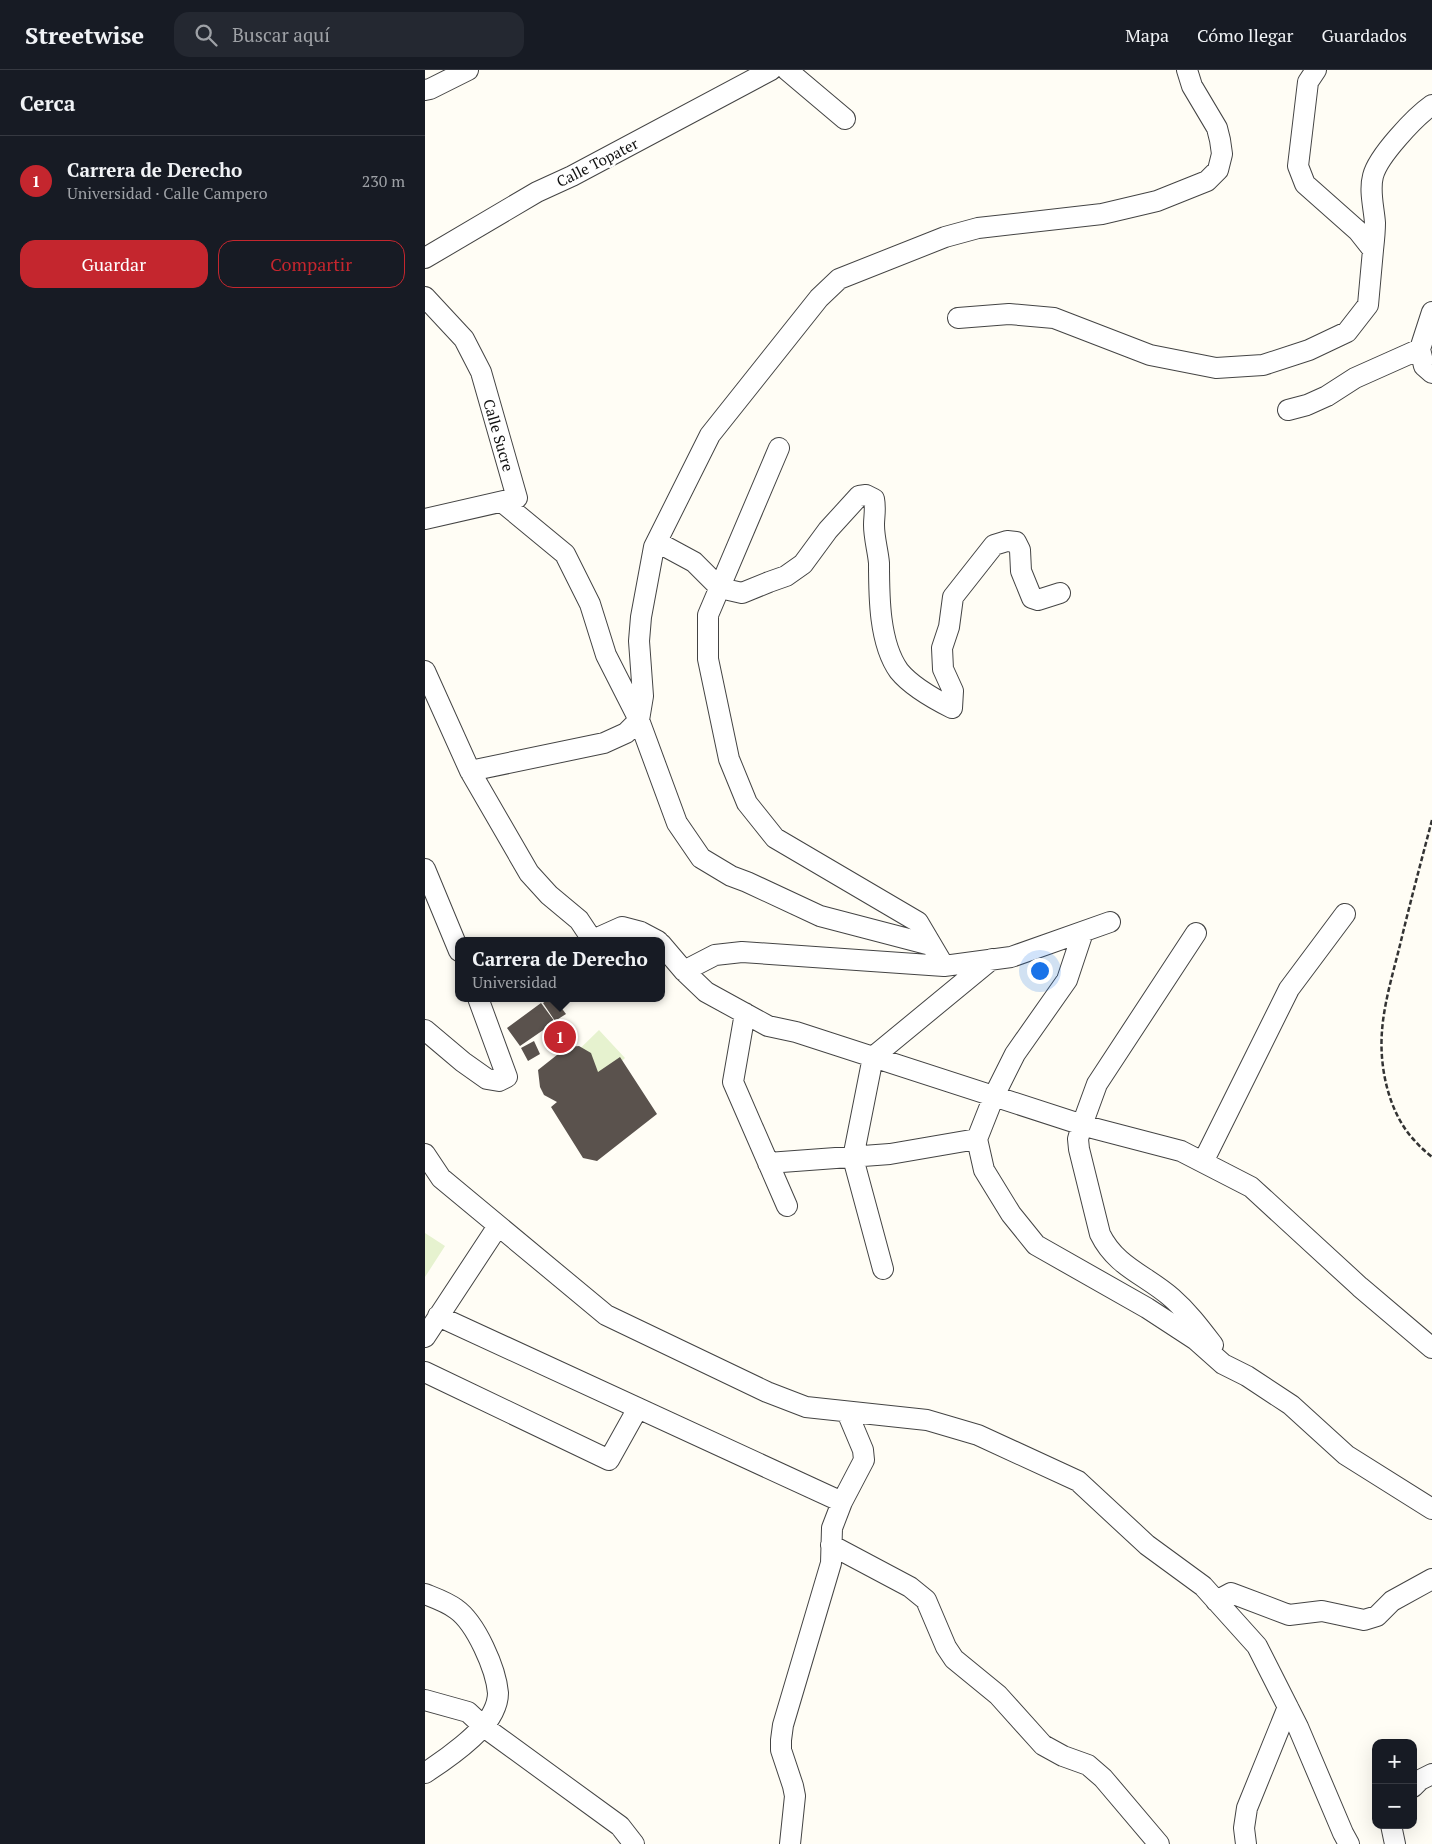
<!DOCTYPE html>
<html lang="es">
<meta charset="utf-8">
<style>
body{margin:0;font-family:"PT Serif",serif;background:#242831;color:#f1f3f6}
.controls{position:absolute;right:15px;bottom:15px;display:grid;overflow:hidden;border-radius:10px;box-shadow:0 5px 20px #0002}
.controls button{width:45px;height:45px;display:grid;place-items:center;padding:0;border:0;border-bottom:1px solid #363941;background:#171b24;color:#f1f3f6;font:25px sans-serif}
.you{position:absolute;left:614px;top:900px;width:18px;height:18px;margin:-12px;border:4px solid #fff;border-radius:50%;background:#1a73e8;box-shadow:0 0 0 8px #1a73e833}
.badge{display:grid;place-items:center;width:32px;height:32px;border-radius:50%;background:#c4262e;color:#fff;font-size:16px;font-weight:700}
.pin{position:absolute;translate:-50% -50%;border:2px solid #fff;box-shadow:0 1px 5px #0006}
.popup{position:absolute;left:30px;top:867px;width:210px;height:65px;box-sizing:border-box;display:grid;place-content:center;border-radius:10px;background:#171b24;filter:drop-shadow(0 1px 4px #0005);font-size:16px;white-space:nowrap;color:#9ea1a6}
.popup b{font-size:19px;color:#f1f3f6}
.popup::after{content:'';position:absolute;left:50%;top:100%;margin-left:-10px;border:10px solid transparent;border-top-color:#171b24}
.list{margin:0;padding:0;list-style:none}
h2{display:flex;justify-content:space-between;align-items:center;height:65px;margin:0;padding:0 20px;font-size:21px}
h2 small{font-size:16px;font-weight:400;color:#9ea1a6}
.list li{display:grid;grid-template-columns:32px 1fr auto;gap:15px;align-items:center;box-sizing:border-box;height:90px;padding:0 20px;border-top:1px solid #363941}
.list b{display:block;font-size:19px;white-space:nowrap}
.list p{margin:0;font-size:16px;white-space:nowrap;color:#9ea1a6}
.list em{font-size:16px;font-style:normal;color:#9ea1a6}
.actions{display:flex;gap:10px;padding:15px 20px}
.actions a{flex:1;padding:11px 0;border:1px solid #c4262e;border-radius:15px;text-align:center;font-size:18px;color:#c4262e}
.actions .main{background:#c4262e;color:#fff}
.icon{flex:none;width:28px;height:28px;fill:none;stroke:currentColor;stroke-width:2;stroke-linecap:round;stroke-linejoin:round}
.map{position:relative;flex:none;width:1007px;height:1774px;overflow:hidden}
header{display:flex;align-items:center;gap:30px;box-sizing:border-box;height:70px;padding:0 25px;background:#171b24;border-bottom:1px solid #363941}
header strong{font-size:24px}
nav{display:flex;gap:28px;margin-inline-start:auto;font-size:18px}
.search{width:350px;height:45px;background:#242831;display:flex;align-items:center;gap:12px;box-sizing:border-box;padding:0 18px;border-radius:15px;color:#9ea1a6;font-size:19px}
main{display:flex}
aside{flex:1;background:#171b24}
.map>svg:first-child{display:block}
.pitch{fill:#e6f2cf}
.building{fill:#5a524d}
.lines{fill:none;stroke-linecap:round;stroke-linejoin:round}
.minor-casing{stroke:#444;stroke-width:22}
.path{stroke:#333;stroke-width:2.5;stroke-dasharray:5 2.5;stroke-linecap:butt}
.minor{stroke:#fff;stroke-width:20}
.labels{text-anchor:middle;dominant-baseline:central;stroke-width:5;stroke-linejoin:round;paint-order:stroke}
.street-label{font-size:15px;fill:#111;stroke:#fff}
</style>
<header>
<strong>Streetwise</strong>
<div class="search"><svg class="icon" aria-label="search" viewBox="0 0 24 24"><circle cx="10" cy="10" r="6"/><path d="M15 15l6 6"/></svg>Buscar aquí</div>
<nav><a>Mapa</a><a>Cómo llegar</a><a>Guardados</a></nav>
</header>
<main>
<aside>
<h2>Cerca<small></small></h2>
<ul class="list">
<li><span class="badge">1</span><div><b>Carrera de Derecho</b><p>Universidad · Calle Campero</p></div><em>230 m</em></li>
</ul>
<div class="actions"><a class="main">Guardar</a><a>Compartir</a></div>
</aside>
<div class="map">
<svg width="1007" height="1774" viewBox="0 0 1007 1774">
<rect width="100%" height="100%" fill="#fffdf5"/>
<path class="pitch" d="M174,960L200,988L156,1031L130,1003Z
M0,1163L20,1176L0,1207Z"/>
<path class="building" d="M125,928H129L141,944L130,951L118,933Z
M116,933L130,952L95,976L82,958Z
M133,956L140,967L128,974L122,963Z
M109,971L115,984L103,991L96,978Z
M154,976L166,983L173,1002L195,987L232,1044L172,1091L158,1088L126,1037L132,1032L119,1025L115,1017L113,1000L142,977Z"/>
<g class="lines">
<defs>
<path id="minor" d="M362,0L420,49
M0,20L5,19L43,0
M948,180C949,171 950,162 950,153C949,138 944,121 948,106C953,86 990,47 1007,35
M0,188L112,122L147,106L346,0
M0,227L39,269L56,302L92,428L0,449
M1007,242L995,279L999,296L1007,303
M533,248L584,244L629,248L725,285L791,298L838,295L884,280L922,262L943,235L948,180L933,161L880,114L873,96L883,12L891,0
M863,340L882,335L902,326L930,308L995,279
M354,378L283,545V589L304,689L322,733L350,768L493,852L519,896
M77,432L140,484L165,534L181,585L214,650L252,753L276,788L306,806L322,812L395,846L506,875
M232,472L269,492L295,518L317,523L344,512L361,506L378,494L403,460L434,426L441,425L449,429C451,439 449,446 449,455C449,468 453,481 454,493C454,526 454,573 474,601C487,617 509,629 527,638L528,621L518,599L517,578L524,557L528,527L569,475L582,471L591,472L595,480L596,501L607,528L613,530L635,523
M0,601L45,701L104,803L124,825L154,850L168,871
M45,701L179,673L201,663L214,650L218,626L214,571L216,547L229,477L285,365L394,228L414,209L520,167L553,158L677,144L732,131L782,111L793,100L797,84L795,70L792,58L767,16L762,0
M0,799L34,881
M658,862L642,910L590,984L569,1026L552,1069L559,1100L586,1144L611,1175L722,1238L771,1270L798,1294L822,1306L866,1335L921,1385L1007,1439
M771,863L672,1014L657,1055L653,1069L654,1079L675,1164C691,1197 721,1205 747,1228C763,1242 775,1258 788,1275
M168,870L197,857L216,862L233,871
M236,874L259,901L281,922L343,956L371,962L664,1057L756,1081L826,1117L935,1217L1007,1278
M259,901L290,885L317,882L519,896L586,887L685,852
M320,943L308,1012L362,1136
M0,960L38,992L62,1009L74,1011L82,1007L53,928
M0,1084L16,1108L181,1245L342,1322L381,1337L502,1350L553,1365L653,1411L722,1475L778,1516L832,1576L873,1657L918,1763L924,1774
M778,1092L864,919L920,844
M343,1093L465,1084L552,1069
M458,1199L428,1088L448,987L567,889
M13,1246L417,1432
M0,1267L73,1156
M0,1302L184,1390L213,1338
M406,1475L485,1517L501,1530L521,1577L529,1589L573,1625L618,1675L638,1686L663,1695L678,1708L734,1774
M0,1524C10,1528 22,1532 31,1539C51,1553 71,1599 73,1623C73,1630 71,1636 68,1642C58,1663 20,1690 0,1703
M791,1531L806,1523L864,1545L897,1541L939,1550L952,1546L967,1531L1007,1509
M0,1630L43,1642L59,1657L195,1756L209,1774
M988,1717L995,1710L1007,1704
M966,1755L970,1774
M365,1774L370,1726L368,1716L356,1680V1670L358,1655L406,1493L407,1458L417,1432L439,1390L438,1380L422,1342
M821,1774L819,1758L822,1738L863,1637"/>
</defs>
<use href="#minor" class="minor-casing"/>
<path class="path" d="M1007,750C996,792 985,833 975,875C968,903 959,933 957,961C954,998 964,1044 990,1071C995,1077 1001,1082 1007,1087"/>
<use href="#minor" class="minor"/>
</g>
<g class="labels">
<g class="street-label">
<text transform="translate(172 92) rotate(-27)">Calle Topater</text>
<text transform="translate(74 365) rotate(74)">Calle Sucre</text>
</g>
</g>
</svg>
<div class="controls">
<button>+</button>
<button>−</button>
</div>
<div class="you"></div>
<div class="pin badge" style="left:135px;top:967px">1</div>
<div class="popup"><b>Carrera de Derecho</b>Universidad</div>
</div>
</main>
